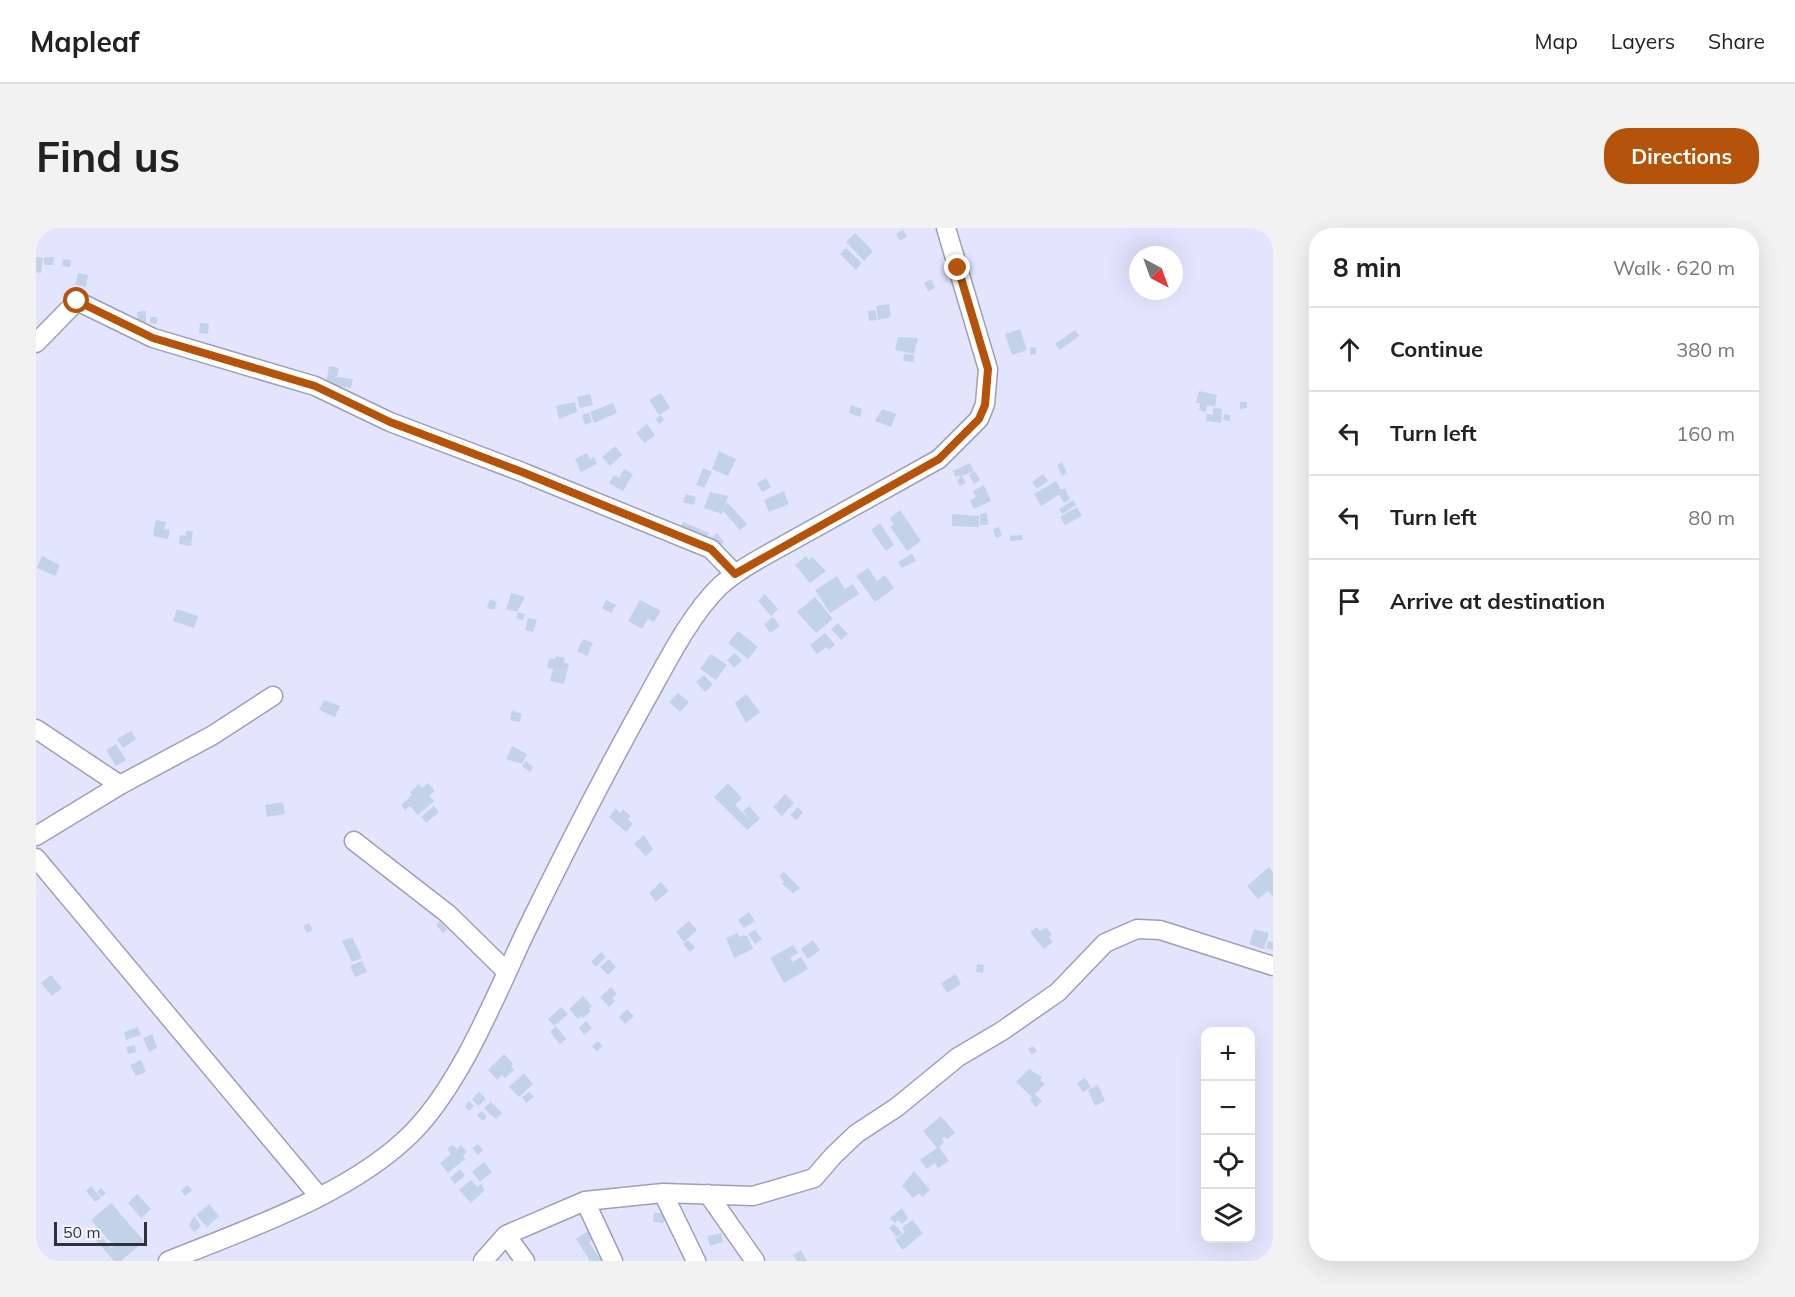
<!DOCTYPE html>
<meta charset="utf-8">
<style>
body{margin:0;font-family:Mulish,sans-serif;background:#f2f2f2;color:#222}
.controls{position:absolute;right:18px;bottom:18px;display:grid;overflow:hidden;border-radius:12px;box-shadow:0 6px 24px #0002}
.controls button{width:54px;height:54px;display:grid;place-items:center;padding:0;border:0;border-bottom:2px solid #e0e0e0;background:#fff;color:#222;font:30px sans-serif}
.compass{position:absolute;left:1093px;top:18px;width:54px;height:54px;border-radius:50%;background:#fff;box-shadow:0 6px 24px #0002;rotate:139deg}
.scale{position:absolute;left:18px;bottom:15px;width:93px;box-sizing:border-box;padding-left:6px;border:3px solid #31313b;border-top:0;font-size:16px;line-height:21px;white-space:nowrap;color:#31313b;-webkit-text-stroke:4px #f2f3fd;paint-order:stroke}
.stop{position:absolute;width:18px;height:18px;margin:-14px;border:4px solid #b45309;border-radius:50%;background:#fff}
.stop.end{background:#b45309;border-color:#fff;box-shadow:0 2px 6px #0008}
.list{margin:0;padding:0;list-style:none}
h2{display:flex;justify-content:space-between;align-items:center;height:78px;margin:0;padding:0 24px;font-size:26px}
h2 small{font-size:20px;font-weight:400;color:#767676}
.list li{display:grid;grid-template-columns:39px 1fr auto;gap:18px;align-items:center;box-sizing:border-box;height:84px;padding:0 24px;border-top:2px solid #e0e0e0}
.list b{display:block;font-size:22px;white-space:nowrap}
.list em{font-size:20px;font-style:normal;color:#767676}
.icon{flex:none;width:33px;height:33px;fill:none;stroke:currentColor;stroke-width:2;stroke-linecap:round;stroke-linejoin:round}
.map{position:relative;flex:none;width:1237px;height:1033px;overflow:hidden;border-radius:24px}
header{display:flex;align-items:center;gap:36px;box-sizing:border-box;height:84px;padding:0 30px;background:#fff;border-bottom:2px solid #e0e0e0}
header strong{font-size:28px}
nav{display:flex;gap:33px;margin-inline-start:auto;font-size:21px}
.intro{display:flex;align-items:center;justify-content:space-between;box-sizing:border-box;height:144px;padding:0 36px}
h1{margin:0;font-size:42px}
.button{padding:15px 27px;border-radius:24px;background:#b45309;color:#fff;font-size:21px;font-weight:700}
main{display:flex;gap:36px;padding:0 36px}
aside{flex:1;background:#fff;border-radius:24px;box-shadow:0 6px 24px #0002}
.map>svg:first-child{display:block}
.building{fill:#c2d2e8}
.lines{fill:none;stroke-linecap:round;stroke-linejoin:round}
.minor-casing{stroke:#9e9fb7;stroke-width:21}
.minor{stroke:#fff;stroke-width:18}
.route{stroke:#b45309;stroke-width:8}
</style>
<header>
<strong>Mapleaf</strong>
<nav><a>Map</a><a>Layers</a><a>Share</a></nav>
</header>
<div class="intro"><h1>Find us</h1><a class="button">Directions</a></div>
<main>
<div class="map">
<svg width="1237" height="1033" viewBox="0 0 1237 1033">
<rect width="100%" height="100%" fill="#e3e5fe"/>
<path class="building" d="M867,2L871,8L864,13L860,6Z
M819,5L837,23L828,33L810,14Z
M810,20L826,35L820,42L804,26Z
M0,29L7,30L5,45L0,44Z
M8,29H18L17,37H8Z
M27,31L35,32L34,39L26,38Z
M42,45L52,47L50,59L39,57Z
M895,51L899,60L892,63L888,55Z
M853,76L855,89L842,92L840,78Z
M839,82L841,92L833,93L832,83Z
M110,83V95L102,96L101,84Z
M114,89H121V96L114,95Z
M164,95L173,96L172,106L163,105Z
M984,101L991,122L976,127L969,106Z
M1039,102L1043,108L1024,122L1019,116Z
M862,109L882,110L878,126L859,122Z
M1000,119V126L994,127V120Z
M868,126L878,127V134L867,133Z
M293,138L303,140L301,149L317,151L315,160L290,156Z
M1163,163L1181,167L1179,179L1171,177L1170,184L1163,182L1164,175H1160Z
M625,165L634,180L623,187L613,172Z
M554,166L557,177L544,180L541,169Z
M539,174L541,184L523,191L520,178Z
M1204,174H1211V180L1204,181Z
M577,175L581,185L558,195L554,184Z
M815,177L826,181L824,189L813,185Z
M1177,180L1186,181L1185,195L1170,193L1171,186L1177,187Z
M846,181L860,186L855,199L839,193Z
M553,185L556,194L549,197L546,187Z
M1188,186L1194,187V193L1187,192Z
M625,187L628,192L623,196L619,191Z
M611,196L619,207L609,215L600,205Z
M579,218L586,227L574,238L566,229Z
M683,223L700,231L692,248L676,241Z
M551,225L554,231L558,229L561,236L545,244L539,231Z
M1026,234L1031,245L1026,248L1021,237Z
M934,235L938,243L926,248L930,255L924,258L921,252L924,250L923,247L920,249L917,243Z
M667,240L676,244L668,260L660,257Z
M588,241L597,246L587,263L573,255L578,247L583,250Z
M939,243L944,252L938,256L933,247Z
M1007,246L1012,253L1001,261L996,254Z
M730,250L735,259L726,264L721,256Z
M1020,253L1025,262L1029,260L1034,271L1028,275L1023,267L1005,278L998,266Z
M948,257L955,273L938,281L934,272L940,269L937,263Z
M748,263L753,276L733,284L728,272Z
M674,264L692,268L686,286L668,280Z
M650,266L660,269L658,277L647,274Z
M1037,272L1040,277L1026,286L1023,281Z
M691,274L711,296L704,302L687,283Z
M1041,279L1046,288L1029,297L1024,289Z
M864,282L885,313L871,323L854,299L858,296L854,290Z
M951,285L952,297H944V286Z
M916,286L943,288V299L916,298Z
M120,292L130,294L128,301L134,302L132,311L117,308Z
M647,294L673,305L669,313L644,302Z
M844,295L858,317L850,323L835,302Z
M963,299L966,308L960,310L957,301Z
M150,303H157L155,318L143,316L144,307L150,308Z
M681,305L688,314L680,320L673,312Z
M986,307L987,312L974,313V308Z
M876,326L880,333L866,340L862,334Z
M6,328L24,337L19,348L1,340Z
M770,328L773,332L776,329L790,343L774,355L759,337Z
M832,340L841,353L849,347L858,360L839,374L820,348Z
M801,348L809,361L817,356L823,366L794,385L779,362Z
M475,365L489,369L481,384L470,381Z
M729,366L742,381L735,388L722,373Z
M779,369L797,391L780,405L761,384Z
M454,371L461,374L458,382L451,380Z
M570,372L580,377L575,385L566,380Z
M604,372L625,383L618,394L612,391L606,401L592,393Z
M141,381L162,388L158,400L137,393Z
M482,384L489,386L487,392L480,390Z
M737,389L744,398L734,405L728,396Z
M492,390L501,392L497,404L489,402Z
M802,395L812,406L805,412L795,401Z
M702,403L722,419L712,431L692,415Z
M789,405L799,417L793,422L790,419L781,426L774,417Z
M547,411L557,415L551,428L541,423Z
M699,425L706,433L698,440L691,432Z
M675,426L691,437L680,452L664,441Z
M520,428L529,430L528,435L533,436L528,456L514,453L517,441L511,440L513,430L519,431Z
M668,447L677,457L669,464L660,454Z
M642,465L653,474L644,484L633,474Z
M710,466L724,484L710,495L699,475Z
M288,472L304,478L299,489L283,482Z
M476,483L486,486L484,494L474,492Z
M95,503L100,511L87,520L81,511Z
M80,516L90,532L80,538L70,522Z
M476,518L491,526L486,536L470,531Z
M490,533L497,539L494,544L486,538Z
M392,555L399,563L393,568L398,573L382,587L374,578L369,582L365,577L376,567L374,564L383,556L386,560Z
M692,555L706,570L699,577L715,593L707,583L713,578L724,591L711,602L678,569Z
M749,566L758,575L746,588L737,579Z
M247,574L249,586L231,589L229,577Z
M398,578L403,584L390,595L385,589Z
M762,579L767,585L760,592L754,587Z
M580,580L584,585L587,581L595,588L592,591L597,596L590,604L573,589Z
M608,607L617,621L610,628L598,616Z
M1233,639L1237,644V669L1232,663L1222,671L1211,658Z
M748,644L764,660L757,665L746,656L748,654L743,648Z
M625,654L633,663L620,674L613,665Z
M713,684L719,693L708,700L702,692Z
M404,693L411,701L407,705L400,697Z
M653,693L661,702L648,714L640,704Z
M273,695L277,702L271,705L267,698Z
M1001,699L1004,703L1010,699L1016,706L1013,709L1017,714L1008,721L994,704Z
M1218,701L1233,705L1228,721L1213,716Z
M719,702L726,711L719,716L712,706Z
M702,705L703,709L708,707L712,709L717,721L698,730L690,710Z
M316,709L326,730L316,734L306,713Z
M652,712L659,719L654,724L647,716Z
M777,712L784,722L772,731L765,721Z
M1232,713L1237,714V722L1230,720Z
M757,717L762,725L754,730L757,734L765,729L772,741L748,755L734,730Z
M565,724L570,729L560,739L555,734Z
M573,731L580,739L572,747L564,739Z
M326,733L331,744L319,749L314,738Z
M941,736L948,737L947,745L940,744Z
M920,746L925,756L911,765L905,755Z
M15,747L26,760L16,768L5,755Z
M575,759L581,766L576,770L579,773L573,779L564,769Z
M547,768L556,778L553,781L555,783L547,790L545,788L542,791L533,781Z
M525,779L532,786L518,798L512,791Z
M591,781L598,788L589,796L583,789Z
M550,793L556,800L548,807L543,800Z
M520,798L530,811L524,816L514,804Z
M102,799L105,807L90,812L88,804Z
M116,806L121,820L113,824L107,810Z
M562,813L567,818L561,823L556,818Z
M99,817L100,824L92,826L90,819Z
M997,818L1001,823L996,827L992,821Z
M468,826L477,836L475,838L478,842L469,850L466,847L461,852L452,842Z
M105,832L110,844L100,848L94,837Z
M993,841L1006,849L1004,852L1009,856L999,866L1006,873L1000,879L994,872L996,869L980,854Z
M488,845L497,856L483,869L473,859Z
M1049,850L1055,859L1047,864L1041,855Z
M1062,857L1069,873L1059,878L1052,862Z
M443,864L450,871L442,878L436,871Z
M493,864L498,869L490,875L486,869Z
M433,873L438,878L433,883L429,878Z
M455,874L466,885L460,891L448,880Z
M446,883L451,889L447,893L441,887Z
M905,888L919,905L911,911L909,909L906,911L908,914L903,919L913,933L902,940L899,935L891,941L884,932L901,920L887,903Z
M442,916L447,922L442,927L436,920Z
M416,917L421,921L425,917L431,924L427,928L429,931L412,945L404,935L415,926L411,921Z
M448,934L456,944L444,954L436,944Z
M424,941L429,947L419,956L414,950Z
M878,943L894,962L886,969L883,965L877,970L866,958Z
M435,952L441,959L445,956L449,962L435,975L423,962Z
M151,957L156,962L149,968L145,963Z
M55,958L65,970L59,974L50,963Z
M65,960L70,965L66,969L61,964Z
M101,966L115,981L105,990L92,975Z
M75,975L108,1013L85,1033H78L53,1004L58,1000L75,1020L78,1018L55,992Z
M173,976L183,988L171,999L160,987Z
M866,980L872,990L866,996L862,992L859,995L854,990Z
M618,985H629L628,995L617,994Z
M158,988L165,998L158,1004L153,997Z
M876,992L887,1005L867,1022L859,1012L869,1004L866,1000Z
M858,996L866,1005L861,1009L853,1000Z
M553,1002L558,1011L553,1014L562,1028L567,1025L571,1030L566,1033H554L540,1011Z
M685,1005L687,1014L674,1018L671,1008Z
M765,1022L771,1033H761L757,1027Z"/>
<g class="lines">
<defs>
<path id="minor" d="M0,115L41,73L117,110L279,158L354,194L486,244L675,321L699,346
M0,501L84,557
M0,608L84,557L177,507L237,468
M318,613L412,686L471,744
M0,630L282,967
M627,965L660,1033
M672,966L719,1033
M549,973L577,1033
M470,1007L489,1033
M132,1033C211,1001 316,966 377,904C425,855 460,767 489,705C527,627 566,551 608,475C629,438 653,388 684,358C696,347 709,339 723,331L903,231L943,191L949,176L952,141L910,0
M447,1033L470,1007L549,973L627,965L717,968L778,950L797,928L820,906L861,879L922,829L966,803L1022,764L1069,715L1101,701L1124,702L1237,738"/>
</defs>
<use href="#minor" class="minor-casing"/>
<use href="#minor" class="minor"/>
</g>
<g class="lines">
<path class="route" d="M41,73L117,110L279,158L354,194L486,244L675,321L699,346L903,231L943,191L949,177L952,141L922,40"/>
</g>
</svg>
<div class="controls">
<button>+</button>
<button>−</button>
<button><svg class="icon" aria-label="locate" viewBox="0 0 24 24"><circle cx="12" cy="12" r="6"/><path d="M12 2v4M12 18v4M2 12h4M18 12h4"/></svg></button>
<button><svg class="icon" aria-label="layers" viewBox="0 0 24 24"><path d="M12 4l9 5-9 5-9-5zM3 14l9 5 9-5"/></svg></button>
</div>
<svg class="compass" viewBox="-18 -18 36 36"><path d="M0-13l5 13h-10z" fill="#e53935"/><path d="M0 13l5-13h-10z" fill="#767676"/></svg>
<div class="scale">50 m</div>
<div class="stop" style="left:41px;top:73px"></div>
<div class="stop end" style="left:922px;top:40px"></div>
</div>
<aside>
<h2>8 min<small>Walk · 620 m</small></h2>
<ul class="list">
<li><svg class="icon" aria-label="ahead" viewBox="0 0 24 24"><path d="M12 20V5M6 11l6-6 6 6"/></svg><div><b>Continue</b></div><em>380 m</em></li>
<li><svg class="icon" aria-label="left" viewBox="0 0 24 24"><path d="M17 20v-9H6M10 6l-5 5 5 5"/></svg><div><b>Turn left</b></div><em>160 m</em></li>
<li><svg class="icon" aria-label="left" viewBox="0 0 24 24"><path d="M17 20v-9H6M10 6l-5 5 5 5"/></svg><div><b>Turn left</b></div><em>80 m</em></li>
<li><svg class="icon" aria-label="arrive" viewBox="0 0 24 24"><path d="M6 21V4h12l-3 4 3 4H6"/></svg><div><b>Arrive at destination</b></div></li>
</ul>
</aside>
</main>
